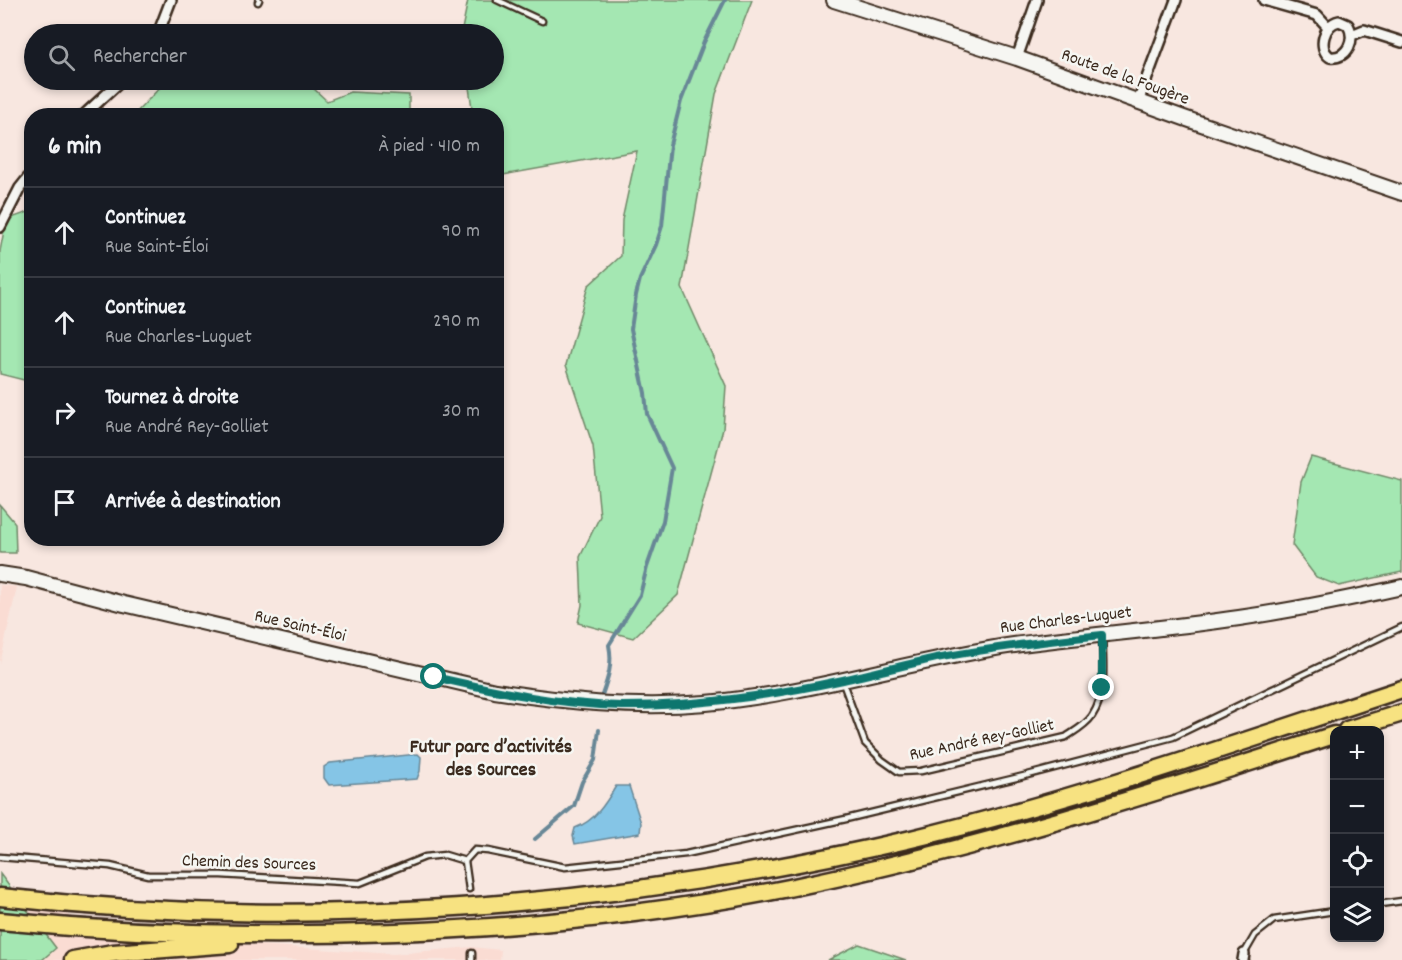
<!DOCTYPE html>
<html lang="fr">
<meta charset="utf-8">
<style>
body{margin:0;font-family:Dekko,sans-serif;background:#242831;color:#f1f3f6}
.controls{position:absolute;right:18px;bottom:18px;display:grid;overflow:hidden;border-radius:12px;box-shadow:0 3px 9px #0003}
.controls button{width:54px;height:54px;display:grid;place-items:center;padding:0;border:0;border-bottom:2px solid #363941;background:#171b24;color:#f1f3f6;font:30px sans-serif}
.stop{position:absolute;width:18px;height:18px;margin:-14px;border:4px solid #0f766e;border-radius:50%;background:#fff}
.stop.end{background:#0f766e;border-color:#fff;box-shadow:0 2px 6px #0008}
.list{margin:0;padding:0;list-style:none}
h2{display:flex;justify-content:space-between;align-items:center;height:78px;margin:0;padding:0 24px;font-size:26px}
h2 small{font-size:20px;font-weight:400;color:#9ea1a6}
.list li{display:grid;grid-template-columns:39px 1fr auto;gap:18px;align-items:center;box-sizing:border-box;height:90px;padding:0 24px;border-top:2px solid #363941}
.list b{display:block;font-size:22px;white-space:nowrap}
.list p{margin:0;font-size:20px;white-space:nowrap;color:#9ea1a6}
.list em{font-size:20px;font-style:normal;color:#9ea1a6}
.icon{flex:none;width:33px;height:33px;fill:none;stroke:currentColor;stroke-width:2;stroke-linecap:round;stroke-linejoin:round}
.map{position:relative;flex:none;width:1402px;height:960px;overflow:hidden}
.search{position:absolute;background:#171b24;box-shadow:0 3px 9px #0003;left:24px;top:24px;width:480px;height:66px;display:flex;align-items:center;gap:15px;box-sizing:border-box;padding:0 21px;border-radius:33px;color:#9ea1a6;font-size:22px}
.panel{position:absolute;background:#171b24;box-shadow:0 3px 9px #0003;left:24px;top:108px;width:480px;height:438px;border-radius:24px}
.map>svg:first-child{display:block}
.built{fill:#fadcd3}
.green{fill:#a4e7b2;stroke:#708868;stroke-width:1.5}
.water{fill:#85c5e6;stroke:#678796;stroke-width:1.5}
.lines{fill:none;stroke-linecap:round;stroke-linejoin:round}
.stream{stroke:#678796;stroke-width:4}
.lane-casing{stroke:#3b2a1e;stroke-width:9}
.street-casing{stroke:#3b2a1e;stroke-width:14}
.secondary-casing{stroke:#3b2a1e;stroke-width:18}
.highway-casing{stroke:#3b2a1e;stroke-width:21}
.lane{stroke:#f6f6f2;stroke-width:4.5}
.street{stroke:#f6f6f2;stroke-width:9}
.secondary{stroke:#f6f6f2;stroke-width:14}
.highway{stroke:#f7e281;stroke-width:16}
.route{stroke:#0f766e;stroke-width:8}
.labels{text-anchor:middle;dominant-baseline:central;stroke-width:5;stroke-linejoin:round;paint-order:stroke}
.street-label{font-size:18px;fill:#3b2a1e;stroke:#f6f6f2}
.neighbourhood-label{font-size:20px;font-weight:bold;fill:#3b2a1e;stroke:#f6f6f2}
</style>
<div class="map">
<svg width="1402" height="960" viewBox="0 0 1402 960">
<rect width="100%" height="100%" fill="#f8e7e0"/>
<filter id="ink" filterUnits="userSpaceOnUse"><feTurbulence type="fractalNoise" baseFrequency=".0167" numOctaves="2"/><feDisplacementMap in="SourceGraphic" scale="12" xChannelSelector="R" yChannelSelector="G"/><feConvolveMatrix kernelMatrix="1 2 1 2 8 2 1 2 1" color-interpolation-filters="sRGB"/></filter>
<g filter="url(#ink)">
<path class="built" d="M0,585L17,587L0,664Z
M0,907L67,914L96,934L394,954L471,947L501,950L500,960H0Z"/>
<path class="green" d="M468,0H752L716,94L682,288L726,386L723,429L678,595L633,638L578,623L582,605L580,557L600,516L593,446L566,365L588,286L621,256L622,220L637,151L497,176L496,116L473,115L468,80H494V34H461Z
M167,80H264L313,88L327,101L350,92L409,95V115H134Z
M31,211V455L29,454L28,381L0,374V251L6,220Z
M1311,457L1402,481V572L1339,586L1316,577L1292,545L1301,482Z
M0,505L15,523L16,553H0Z
M0,874L56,948L42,960H0Z
M859,944L906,960H828Z"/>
<path class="water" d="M418,754L421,757L420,771L417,779L329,785L324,778V767L330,763Z
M616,786H629L641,823L640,833L575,844L573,836L575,828C595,821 606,803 616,786Z"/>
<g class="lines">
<path class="stream" d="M602,695C608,678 613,664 609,645L640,595L647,567L663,521L672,468L647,414L645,393L631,329L636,295L640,279L656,245L662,226L670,145L681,101L704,42L725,0
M535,839L574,806L582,782L595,760L599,730"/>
<defs>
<path id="lane" d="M497,0L542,21
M258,2L259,0
M843,683L865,743L882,760L899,772L921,771L1066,737C1075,731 1086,725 1092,716C1107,694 1103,661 1102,635
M0,857L110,866L148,875H221L360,883L425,857L445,855L465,861L469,889
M465,861L475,850L488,851L565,867L686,854L846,819L1024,776L1173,737L1402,627
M1380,904L1402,901
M1244,954L1255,935L1274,920L1334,911
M472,960V953"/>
<path id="street" d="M1264,0L1317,15L1328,27
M1339,21L1348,25C1356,39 1348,59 1330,57C1317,48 1324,24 1339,21Z
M158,34L171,0
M1352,35L1364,30L1402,42
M1017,58L1037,0
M1138,102L1176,0
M83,116L122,80
M0,227L20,188L32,173
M1243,960L1244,954"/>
<path id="secondary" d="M834,0L1017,58L1184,118L1402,193
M0,574L26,578L124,604L495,691C565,702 635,709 706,703C810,694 911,660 1014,645C1089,635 1164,629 1239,618C1294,610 1348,599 1402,587"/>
<path id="highway" d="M1347,730L1402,713
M0,897C303,931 610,909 907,840C1075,800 1238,743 1402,689
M0,921C132,934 263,937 396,932C528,927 659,914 789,888C976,850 1153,794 1334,735
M73,960L113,953L230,944"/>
</defs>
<use href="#lane" class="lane-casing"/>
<use href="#street" class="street-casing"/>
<use href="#secondary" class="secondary-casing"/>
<use href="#highway" class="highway-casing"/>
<use href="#lane" class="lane"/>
<use href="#street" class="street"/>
<use href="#secondary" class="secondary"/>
<use href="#highway" class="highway"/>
</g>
</g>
<g class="lines" filter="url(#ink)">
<path class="route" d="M434,677C496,691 559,705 622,706C697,706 770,696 843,680C874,673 905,665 936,658C991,648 1046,641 1102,635V688"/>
</g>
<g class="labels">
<g class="street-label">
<text transform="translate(1125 78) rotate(20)">Route de la Fougère</text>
<text transform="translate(1066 621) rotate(-7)">Rue Charles-Luguet</text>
<text transform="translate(300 627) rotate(13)">Rue Saint-Éloi</text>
<text transform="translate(982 741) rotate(-12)">Rue André Rey-Golliet</text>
<text transform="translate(249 864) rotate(2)">Chemin des Sources</text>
</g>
<g class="neighbourhood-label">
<text x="491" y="748">Futur parc d’activités<tspan x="491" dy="23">des Sources</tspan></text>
</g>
</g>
</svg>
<div class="controls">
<button>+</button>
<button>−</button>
<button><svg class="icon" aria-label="locate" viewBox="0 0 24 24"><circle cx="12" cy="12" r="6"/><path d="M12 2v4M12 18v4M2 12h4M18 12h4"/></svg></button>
<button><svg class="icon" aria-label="layers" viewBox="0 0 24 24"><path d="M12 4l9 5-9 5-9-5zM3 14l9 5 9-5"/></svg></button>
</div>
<div class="stop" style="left:434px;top:677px"></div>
<div class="stop end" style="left:1102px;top:688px"></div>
<div class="search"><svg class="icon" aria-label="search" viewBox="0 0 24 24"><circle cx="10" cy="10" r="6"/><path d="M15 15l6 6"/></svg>Rechercher</div>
<section class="panel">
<h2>6 min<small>À pied · 410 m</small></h2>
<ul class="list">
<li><svg class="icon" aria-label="ahead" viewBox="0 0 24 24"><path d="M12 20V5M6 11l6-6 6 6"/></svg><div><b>Continuez</b><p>Rue Saint-Éloi</p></div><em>90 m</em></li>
<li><svg class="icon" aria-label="ahead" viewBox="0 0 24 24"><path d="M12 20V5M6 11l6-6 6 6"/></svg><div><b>Continuez</b><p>Rue Charles-Luguet</p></div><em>290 m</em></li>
<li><svg class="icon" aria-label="right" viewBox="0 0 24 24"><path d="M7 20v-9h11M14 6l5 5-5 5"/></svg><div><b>Tournez à droite</b><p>Rue André Rey-Golliet</p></div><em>30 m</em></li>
<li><svg class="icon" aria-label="arrive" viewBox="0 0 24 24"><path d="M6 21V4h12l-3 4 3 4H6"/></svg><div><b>Arrivée à destination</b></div></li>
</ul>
</section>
</div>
